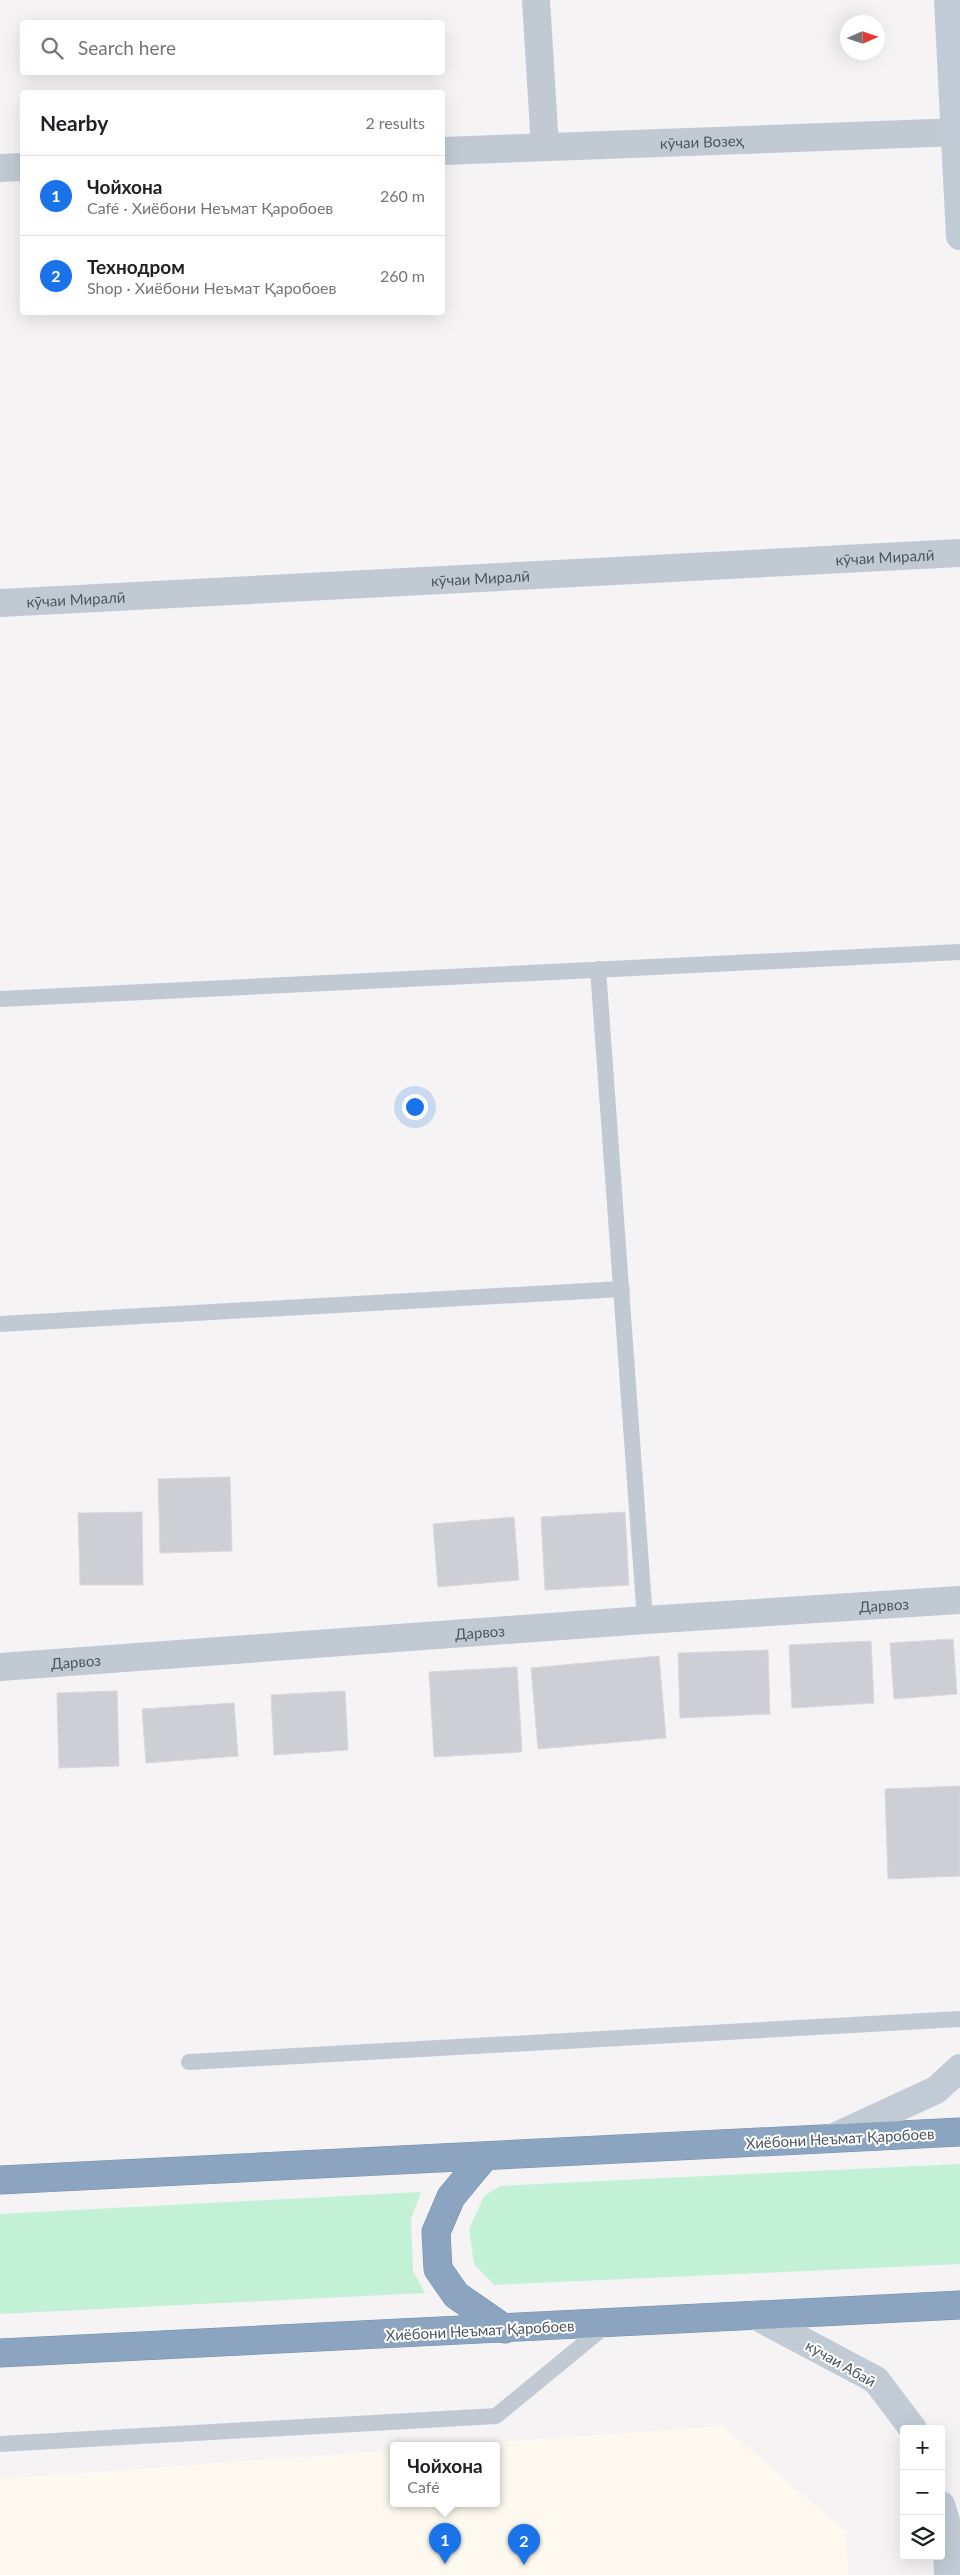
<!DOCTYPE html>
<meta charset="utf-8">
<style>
body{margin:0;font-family:Lato,sans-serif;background:#f2f2f2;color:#202124}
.controls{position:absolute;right:15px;bottom:15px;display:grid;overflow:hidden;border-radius:5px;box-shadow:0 5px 20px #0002}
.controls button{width:45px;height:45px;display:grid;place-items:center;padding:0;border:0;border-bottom:1px solid #e0e0e0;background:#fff;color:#202124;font:25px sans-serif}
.compass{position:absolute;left:840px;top:15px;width:45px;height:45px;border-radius:50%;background:#fff;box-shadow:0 5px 20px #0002;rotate:87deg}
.you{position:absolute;left:414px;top:1106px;width:18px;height:18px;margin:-12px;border:4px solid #fff;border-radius:50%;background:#1a73e8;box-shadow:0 0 0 8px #1a73e833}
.badge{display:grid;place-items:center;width:32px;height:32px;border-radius:50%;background:#1a73e8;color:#fff;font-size:16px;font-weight:700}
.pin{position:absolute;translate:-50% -41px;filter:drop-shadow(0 1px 2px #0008)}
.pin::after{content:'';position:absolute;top:26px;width:18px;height:15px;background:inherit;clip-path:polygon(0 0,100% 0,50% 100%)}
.popup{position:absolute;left:390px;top:2442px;width:110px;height:65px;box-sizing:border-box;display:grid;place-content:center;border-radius:5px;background:#fff;filter:drop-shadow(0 1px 4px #0005);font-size:16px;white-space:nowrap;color:#757577}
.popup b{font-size:19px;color:#202124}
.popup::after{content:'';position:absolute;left:50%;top:100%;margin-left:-10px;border:10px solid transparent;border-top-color:#fff}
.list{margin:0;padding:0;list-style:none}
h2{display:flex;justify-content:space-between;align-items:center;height:65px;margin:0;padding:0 20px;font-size:21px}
h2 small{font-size:16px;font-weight:400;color:#757577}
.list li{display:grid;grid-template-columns:32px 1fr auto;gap:15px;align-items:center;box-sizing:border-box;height:80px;padding:0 20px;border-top:1px solid #e0e0e0}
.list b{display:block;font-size:19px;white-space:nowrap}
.list p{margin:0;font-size:16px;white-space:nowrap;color:#757577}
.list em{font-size:16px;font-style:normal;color:#757577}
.icon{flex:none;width:28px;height:28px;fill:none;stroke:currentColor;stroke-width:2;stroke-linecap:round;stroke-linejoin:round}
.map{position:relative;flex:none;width:960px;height:2575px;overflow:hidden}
.search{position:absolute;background:#fff;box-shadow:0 5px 20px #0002;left:20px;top:20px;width:425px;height:55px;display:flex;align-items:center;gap:12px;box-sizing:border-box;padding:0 18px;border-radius:5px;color:#757577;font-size:19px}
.panel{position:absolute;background:#fff;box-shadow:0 5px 20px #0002;left:20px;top:90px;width:425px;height:225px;border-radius:5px}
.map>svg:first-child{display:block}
.commercial{fill:#fdf9ef}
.green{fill:#c3f1d5}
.building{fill:#cdcfd5;stroke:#d7d9de}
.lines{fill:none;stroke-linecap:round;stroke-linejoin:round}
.highway-casing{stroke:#7690ad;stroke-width:29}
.lane{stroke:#c1cad2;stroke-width:16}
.street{stroke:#c1cad2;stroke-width:28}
.secondary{stroke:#c1cbd6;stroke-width:28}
.highway{stroke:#8ba5c1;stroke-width:28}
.labels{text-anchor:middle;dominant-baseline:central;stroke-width:4;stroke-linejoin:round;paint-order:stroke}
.street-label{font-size:15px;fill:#4a5661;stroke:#fff}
</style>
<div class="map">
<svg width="960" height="2575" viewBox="0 0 960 2575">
<rect width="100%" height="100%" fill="#f5f3f3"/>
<path class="commercial" d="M723,2426L846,2532L849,2575H0V2479L394,2450V2503H496V2445H456Z"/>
<path class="green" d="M960,2164V2264L494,2285L474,2264L469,2229L484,2196L500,2186Z
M421,2192L411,2219L413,2271L425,2293L0,2314V2214Z"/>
<path class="building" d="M230,1477L232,1551L160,1553L158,1479Z
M142,1512L143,1585H80L78,1513Z
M625,1512L629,1585L545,1590L541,1517Z
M514,1517L519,1580L438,1587L433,1524Z
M953,1639L957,1694L894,1699L890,1643Z
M871,1641L874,1703L792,1708L789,1645Z
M768,1650L770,1714L680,1718L678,1653Z
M659,1656L666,1738L538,1749L531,1668Z
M517,1667L522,1752L434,1757L429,1672Z
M117,1691L119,1766L59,1768L57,1693Z
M345,1691L348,1750L274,1755L271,1695Z
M234,1703L238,1756L146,1763L142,1709Z
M960,1786V1876L888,1879L885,1789Z"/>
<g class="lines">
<defs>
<path id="highway" d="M485,2156L451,2197L436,2232L438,2269L456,2295L505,2329
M0,2180L960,2132
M0,2353L960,2305"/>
</defs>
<use href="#highway" class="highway-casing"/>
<path class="lane" d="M598,969L645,1620
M0,999L960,952
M0,1324L622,1289
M189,2062L960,2019
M0,2444L496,2416L609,2323"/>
<g class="street">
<path d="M536,0L545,147"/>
<path id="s1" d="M442,151L960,132"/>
<path d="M0,168L22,167"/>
<path id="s2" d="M0,603L960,553"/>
<path id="s3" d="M0,1667L645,1620L960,1600"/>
</g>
<path class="secondary" d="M948,0L960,236
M832,2138L936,2090L960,2068
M754,2315L876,2380L913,2429
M941,2505L946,2521L948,2575"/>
<use href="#highway" class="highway"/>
</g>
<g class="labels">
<g class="street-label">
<text stroke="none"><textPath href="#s1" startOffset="260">кӯчаи Возеҳ</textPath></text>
<text stroke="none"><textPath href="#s2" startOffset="886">кӯчаи Миралӣ</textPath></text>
<text stroke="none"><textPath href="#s2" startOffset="481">кӯчаи Миралӣ</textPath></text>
<text stroke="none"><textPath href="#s2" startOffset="76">кӯчаи Миралӣ</textPath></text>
<text stroke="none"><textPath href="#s3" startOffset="886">Дарвоз</textPath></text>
<text stroke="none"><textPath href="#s3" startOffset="481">Дарвоз</textPath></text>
<text stroke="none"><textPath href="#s3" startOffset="76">Дарвоз</textPath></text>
<text transform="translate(840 2138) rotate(-3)">Хиёбони Неъмат Қаробоев</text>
<text transform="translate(480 2330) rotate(-3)">Хиёбони Неъмат Қаробоев</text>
<text transform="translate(841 2363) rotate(30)">кӯчаи Абаӣ</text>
</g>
</g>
</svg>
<div class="controls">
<button>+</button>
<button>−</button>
<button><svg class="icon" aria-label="layers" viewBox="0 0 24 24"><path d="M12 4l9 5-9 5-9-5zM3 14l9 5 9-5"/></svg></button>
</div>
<svg class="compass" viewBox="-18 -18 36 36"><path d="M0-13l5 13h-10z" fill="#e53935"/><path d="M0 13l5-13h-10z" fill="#757577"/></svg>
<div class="you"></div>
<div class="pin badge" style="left:445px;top:2564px">1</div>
<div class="popup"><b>Чойхона</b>Café</div>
<div class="pin badge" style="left:524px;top:2565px">2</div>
<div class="search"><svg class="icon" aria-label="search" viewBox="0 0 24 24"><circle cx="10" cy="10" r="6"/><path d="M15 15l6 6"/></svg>Search here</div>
<section class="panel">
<h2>Nearby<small>2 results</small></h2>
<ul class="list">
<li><span class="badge">1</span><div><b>Чойхона</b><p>Café · Хиёбони Неъмат Қаробоев</p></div><em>260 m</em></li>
<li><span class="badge">2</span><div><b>Технодром</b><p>Shop · Хиёбони Неъмат Қаробоев</p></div><em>260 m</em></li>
</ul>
</section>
</div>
